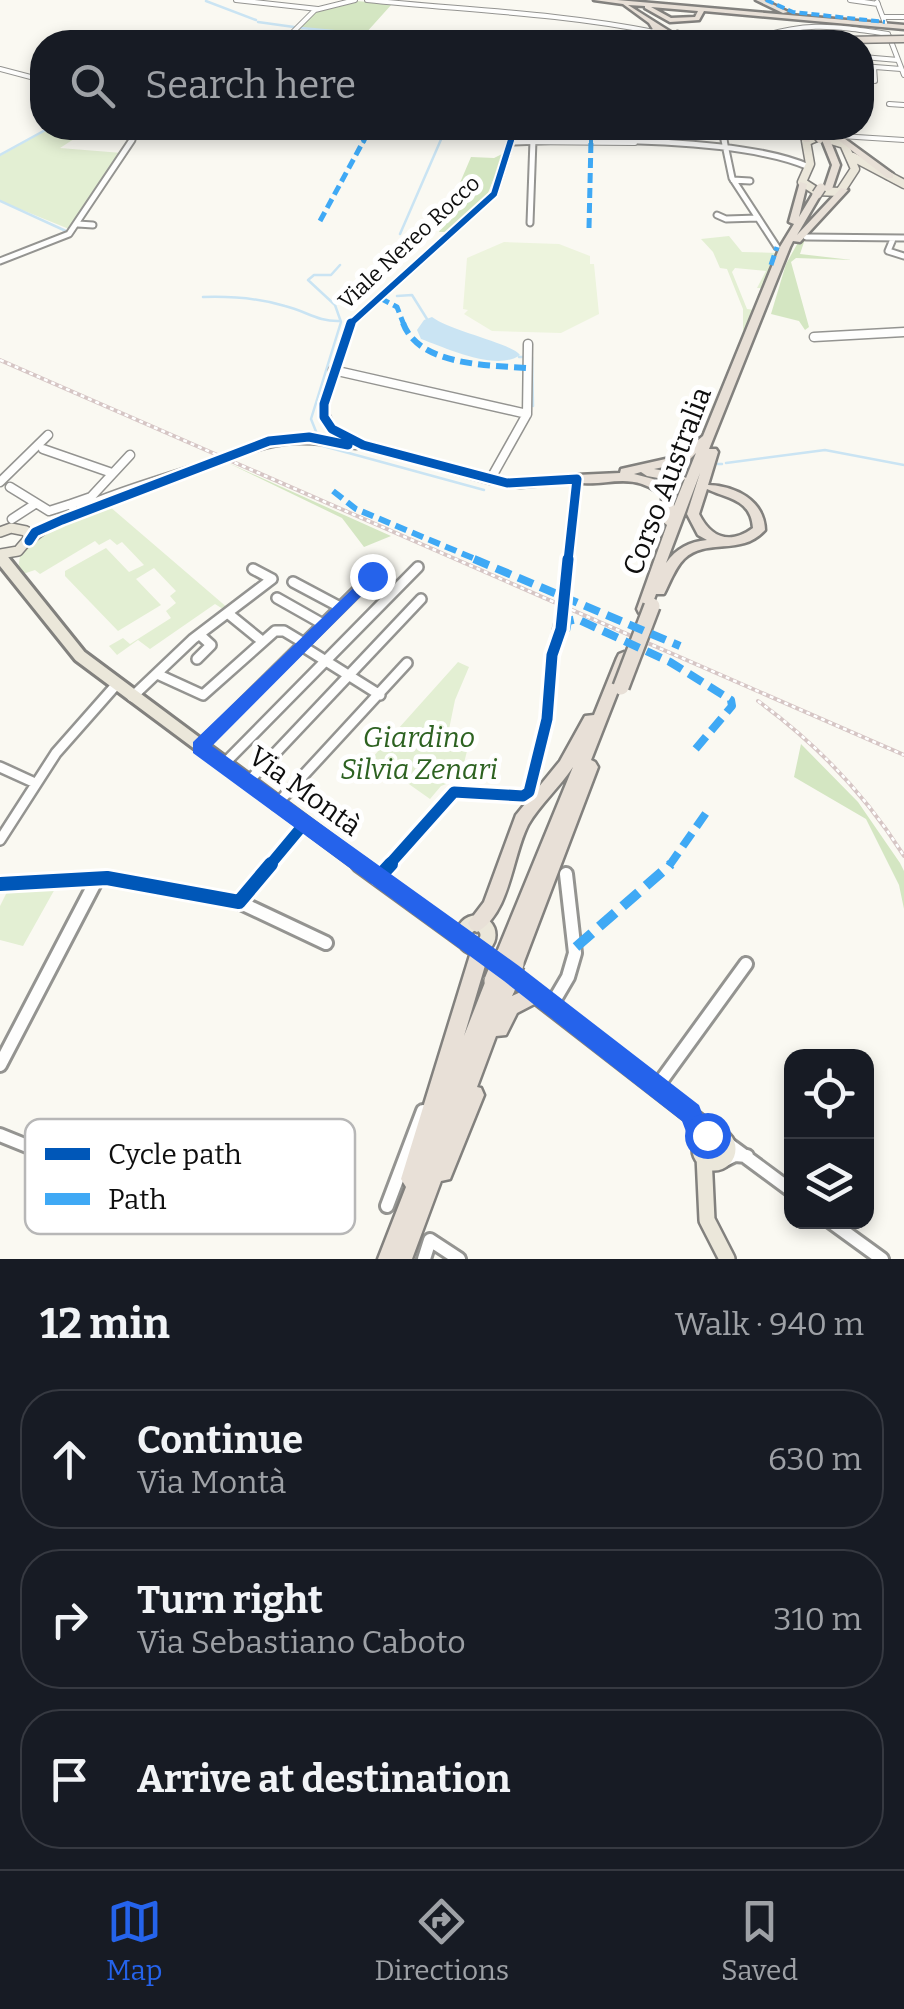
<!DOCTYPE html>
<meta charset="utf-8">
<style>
body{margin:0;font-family:Bitter,serif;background:#20242c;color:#f1f3f6}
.controls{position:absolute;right:30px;bottom:30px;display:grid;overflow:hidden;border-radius:20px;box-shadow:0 5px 15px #0003}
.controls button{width:90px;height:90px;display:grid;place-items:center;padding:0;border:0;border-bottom:2px solid #363941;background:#171b24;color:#f1f3f6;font:50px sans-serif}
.stop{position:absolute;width:30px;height:30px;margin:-22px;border:8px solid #2563eb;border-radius:50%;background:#fff}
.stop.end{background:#2563eb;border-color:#fff;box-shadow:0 2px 10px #0008}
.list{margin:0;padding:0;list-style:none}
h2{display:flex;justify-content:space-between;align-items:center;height:130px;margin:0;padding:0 40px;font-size:42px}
h2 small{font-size:32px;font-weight:400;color:#9ea1a6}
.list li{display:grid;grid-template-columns:65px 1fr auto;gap:30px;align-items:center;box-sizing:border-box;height:140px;margin:0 20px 20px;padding:0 20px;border:2px solid #363941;border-radius:40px}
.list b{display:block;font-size:38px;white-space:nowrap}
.list p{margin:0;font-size:32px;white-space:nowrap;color:#9ea1a6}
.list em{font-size:32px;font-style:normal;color:#9ea1a6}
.icon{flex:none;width:55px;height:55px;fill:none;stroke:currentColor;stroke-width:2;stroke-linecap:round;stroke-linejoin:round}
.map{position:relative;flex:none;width:904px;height:1259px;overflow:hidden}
.search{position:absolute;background:#171b24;box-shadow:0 5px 15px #0003;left:30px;right:30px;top:30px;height:110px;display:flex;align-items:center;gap:25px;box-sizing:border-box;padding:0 35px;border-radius:40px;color:#9ea1a6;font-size:38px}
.sheet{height:610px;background:#171b24}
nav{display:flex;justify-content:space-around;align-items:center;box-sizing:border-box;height:140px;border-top:2px solid #363941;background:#171b24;font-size:28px;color:#9ea1a6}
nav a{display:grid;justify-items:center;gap:5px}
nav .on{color:#2563eb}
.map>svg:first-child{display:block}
.green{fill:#e3efd3}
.forest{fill:#d4e6c2}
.pitch{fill:#edf4dd}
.water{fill:#cae4f3}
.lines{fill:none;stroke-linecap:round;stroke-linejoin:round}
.stream{stroke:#cae4f3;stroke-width:2.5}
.minor-tunnel{stroke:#d7d6d0;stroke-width:8;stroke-dasharray:8 4;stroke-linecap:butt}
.minor-far4-casing{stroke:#949491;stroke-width:6}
.minor-far3-casing{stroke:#949491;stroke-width:9}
.minor-far2-casing{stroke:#949491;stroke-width:11}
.minor-far1-casing{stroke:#949491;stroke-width:14}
.minor-casing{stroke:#949491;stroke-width:18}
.major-far4-casing{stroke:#82817e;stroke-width:8}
.major-far3-casing{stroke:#82817e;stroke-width:11}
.major-far2-casing{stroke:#82817e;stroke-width:12}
.major-far1-casing{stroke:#82817e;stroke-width:18}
.major-casing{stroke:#82817e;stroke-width:20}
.highway-casing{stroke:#82817e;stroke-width:5}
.minor-far4{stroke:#fefefd;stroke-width:4}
.minor-far3{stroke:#fefefd;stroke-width:5}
.minor-far2{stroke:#fefefd;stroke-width:8}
.minor-far1{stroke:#fefefd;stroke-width:9}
.minor{stroke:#fefefd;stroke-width:12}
.major-far4{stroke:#ebe7da;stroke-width:5}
.major-far3{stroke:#ebe7da;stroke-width:8}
.major-far2{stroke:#ebe7da;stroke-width:9}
.major-far1{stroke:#ebe7da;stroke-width:12}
.major{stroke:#ebe7da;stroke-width:15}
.highway{fill:#e8e0d7;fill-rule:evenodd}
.rail-casing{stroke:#d6c6c5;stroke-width:4}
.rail{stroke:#fff;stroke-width:2.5;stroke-dasharray:4;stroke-linecap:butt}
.highway-bridge-far3-casing{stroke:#82817e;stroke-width:9;stroke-linecap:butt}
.highway-bridge-far2-casing{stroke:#82817e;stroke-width:12;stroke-linecap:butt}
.highway-bridge-far1-casing{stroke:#82817e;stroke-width:20;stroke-linecap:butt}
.highway-bridge-casing{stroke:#82817e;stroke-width:24;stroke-linecap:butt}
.highway-bridge-far3{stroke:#e8e0d7;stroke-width:6}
.highway-bridge-far2{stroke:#e8e0d7;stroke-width:9}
.highway-bridge-far1{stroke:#e8e0d7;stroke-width:15}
.highway-bridge{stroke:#e8e0d7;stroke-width:19}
.quiet-far4{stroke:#3fa9f5;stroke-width:4;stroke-dasharray:8 4;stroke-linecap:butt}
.quiet-far3{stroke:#3fa9f5;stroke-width:5;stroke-dasharray:10 5;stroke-linecap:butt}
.quiet-far2{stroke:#3fa9f5;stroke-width:6;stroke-dasharray:12 6;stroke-linecap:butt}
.quiet-far1{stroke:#3fa9f5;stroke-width:8;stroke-dasharray:16 8;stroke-linecap:butt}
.quiet{stroke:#3fa9f5;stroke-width:10;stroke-dasharray:21 10;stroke-linecap:butt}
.cycleway-far4-casing{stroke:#fff;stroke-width:8}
.cycleway-far3-casing{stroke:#fff;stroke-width:10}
.cycleway-far2-casing{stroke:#fff;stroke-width:14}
.cycleway-far1-casing{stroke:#fff;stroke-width:18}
.cycleway-casing{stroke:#fff;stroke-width:20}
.cycleway-far4{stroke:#0057b8;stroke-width:5}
.cycleway-far3{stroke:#0057b8;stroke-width:6}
.cycleway-far2{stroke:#0057b8;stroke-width:9}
.cycleway-far1{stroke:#0057b8;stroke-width:11}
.cycleway{stroke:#0057b8;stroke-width:14}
.route{fill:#2563eb}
.labels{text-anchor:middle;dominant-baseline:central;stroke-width:10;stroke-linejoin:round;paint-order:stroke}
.far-street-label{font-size:22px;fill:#0e0e0e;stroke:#fff}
.street-label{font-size:28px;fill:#0e0e0e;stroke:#fff}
.park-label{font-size:28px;font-style:italic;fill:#2d6221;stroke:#fff}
.key{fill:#fff;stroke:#b7b7b7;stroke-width:2.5}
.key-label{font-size:28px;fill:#0e0e0e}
</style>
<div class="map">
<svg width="904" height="1259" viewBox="0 0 904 1259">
<rect width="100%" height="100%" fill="#faf9f2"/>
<path class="green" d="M50,128H91L60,148L122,153L69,229L0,201V156Z
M729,236L742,252L778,253L763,288H757L766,271L735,268L732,272L747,309L755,310L748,331L743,330V309L727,269L720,268L713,252L701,239Z
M109,506L229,609L226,611L215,604L150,649L138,640L117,655L109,646L123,638L130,644L171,618L166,611L176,603L170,596L176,591L154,568L136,579L161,605L118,631L65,576V571L106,548L129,572L144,565L122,542L117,545L110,539L99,545L95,541L40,574L35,570L17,576L20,556L45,530Z
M458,662L469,667L455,700L447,739L469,743L460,779L441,786L430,799L372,758Z
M56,887L23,946L0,940V906L9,888L34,891Z"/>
<path class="forest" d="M356,1L392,4L365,34L341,32L335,42H287L298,29L329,33L301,27L317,11Z
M504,153L488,193L448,232H439L471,157L494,158Z
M800,239H805L800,254L852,260L796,258L791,262L809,327L805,330L799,321L771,314L786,264Z
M226,462L391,536L364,547L342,518Z
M801,744L858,802L900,863L904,871V909L899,885L866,819L794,777Z"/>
<path class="pitch" d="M504,242L559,244L590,256V264H594L599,314L561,333L492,331L464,314L468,310L463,309L467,258Z"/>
<path class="water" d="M432,317C450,331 511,343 520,355C497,372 446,348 421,339L417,330L424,320Z"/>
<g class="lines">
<path class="stream" d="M206,1L256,20
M258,22L294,27
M301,28L449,42
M862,79H868
M0,155L49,128
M0,201L68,232
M400,234L446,128
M397,296L412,295L427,319
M203,297C231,296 258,298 285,306C306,311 318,322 340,321
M519,357H524
M532,357L533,406
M317,434L311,419L341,322L335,305L308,280L314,275H331L340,265
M323,446L484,490
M726,463L825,450L904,465
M718,464H722
M503,478L534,479"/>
<path class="minor-tunnel" d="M217,461L236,454"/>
<defs>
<path id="minor-far4" d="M236,0L318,9
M367,0C463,10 560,13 654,32
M850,0L878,4
M877,2L885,23
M884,17H904
M889,36L904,75
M701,39L728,41
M283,42L315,10L355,0
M641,42L656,29
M745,42C802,21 829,25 888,34
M863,57L898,60
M862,66L901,69
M874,67L875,81
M0,69L42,80
M889,104L904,105
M617,128L804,135
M723,133L725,143
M841,136L904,140
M514,142L635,143
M130,143L140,128
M510,143L515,128
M533,143V128"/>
<path id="minor-far3" d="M724,140L732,178L777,247
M514,142C588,138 743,138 809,167
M733,180L750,181
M717,215L726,219L758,218
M530,223L533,140
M78,224L93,225
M806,237L904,238
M893,239L888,251L904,256
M0,261L69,234L132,140
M349,325L494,194L511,140"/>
<path id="minor-far2" d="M351,323L323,410L332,429L352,442L490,480L520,484L577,479L568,561
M814,337L904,332
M333,370L527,414
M43,449L112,473
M236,454C283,436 307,438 356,445
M490,480L527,414L528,344
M0,482L48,435
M10,487L49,511L71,504L76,514
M71,504L91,497L130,455
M12,519L35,504
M29,541C75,500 159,482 217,461"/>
<path id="minor-far1" d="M293,582L340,607
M564,596L568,559
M277,598L323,624
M230,615L262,641
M302,646L380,695
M197,659L211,645L200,635
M157,674L203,695L275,631H284L304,643
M132,697L193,639L272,579L253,569
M199,747L372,576
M223,765L418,567
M0,767L35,783
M247,783L421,599
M276,805L407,663
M0,840L56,753L116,685
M269,866L304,824
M388,866L454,792L527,795L547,719L551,664L562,614"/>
<path id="minor" d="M379,877L391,864
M0,884L107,878L239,902L271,864
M239,902L326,943
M551,1006L568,977L575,953L566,874
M0,1065L97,879
M656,1088L746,964
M0,1135L42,1152
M723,1140L792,1191
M725,1160L735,1155L747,1156
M387,1206L423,1111
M831,1222L882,1259
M424,1259L430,1240L459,1259"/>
<path id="major-far4" d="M806,143L821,137L840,143"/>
<path id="major-far3" d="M809,140L806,141L810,164L802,182L816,191L840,192L855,169L844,144L831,140
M853,157L904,184"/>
<path id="major-far2" d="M0,532L11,528L26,531L29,538L18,551L0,554
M0,557L4,561"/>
<path id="major-far1" d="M2,559L80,656L362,866"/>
<path id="major" d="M359,864L465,941
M464 935a12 12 0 1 1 24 0a12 12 0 1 1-24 0Z
M479,951L715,1134
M700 1149a14 14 0 1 1 28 0a14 14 0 1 1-28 0Z
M704,1156L707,1220L727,1259"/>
<path id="highway" d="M594,0H617L904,25V29L704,11L699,20L670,22L645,8V6L628,5L674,34L677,32L718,42H708L678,36L686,42H679L661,31L648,42H642L654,31L649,23L623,4ZM651,7L698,11L695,17L671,18Z
M756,0H764L788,12L783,13Z
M789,39L791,42H760L763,40Z
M798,128H804L810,142H804Z
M823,128H830L893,174V178H887Z
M826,138L830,140L840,165L832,189L828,191L824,189L832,165L822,140Z
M800,182L807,184L799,217L814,192L821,194L797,235L841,188L848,190L800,242L793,241L790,247L709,449H716L718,452L708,485C735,486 764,500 765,530C741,557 707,537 684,559C675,568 670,582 664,594H656L649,613H639L637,609L667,525L662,521V496C629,466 596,493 571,479L577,475L620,473L621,469L679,456L703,436L780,247L794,224L789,222ZM696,453L686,478L680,474L654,469L687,462ZM641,472L647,476L680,482L685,479L674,506L672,492L653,479L634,474ZM700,473L687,514L698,535L707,540C689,542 677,548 666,563ZM707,489C728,499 751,499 753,528C730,545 711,538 699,514Z
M624,652L629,654L631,658L591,760L595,762L598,767L523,964L520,970L514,973L508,970L506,965L498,963L495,957L573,767C560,787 540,804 528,825C512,856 510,914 477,932L471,929L468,923L484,902L516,815L560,761L585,716L594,715L617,658L619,654Z
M480,943L486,946L489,952L464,1036L488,975L494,972L500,975L503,981L511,983L514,989L512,996L536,985L542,988L545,994L542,1000L517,1013L506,1035L496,1036L477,1087L481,1088L484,1095L450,1179L441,1181L412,1259H378L406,1187L401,1179L471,952L474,946Z"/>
</defs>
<use href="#minor-far4" class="minor-far4-casing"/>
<use href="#minor-far3" class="minor-far3-casing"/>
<use href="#minor-far2" class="minor-far2-casing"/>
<use href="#minor-far1" class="minor-far1-casing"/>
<use href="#minor" class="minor-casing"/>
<use href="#major-far4" class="major-far4-casing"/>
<use href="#major-far3" class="major-far3-casing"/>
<use href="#major-far2" class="major-far2-casing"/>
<use href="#major-far1" class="major-far1-casing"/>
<use href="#major" class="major-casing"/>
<use href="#highway" class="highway-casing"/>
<use href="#minor-far4" class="minor-far4"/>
<use href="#minor-far3" class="minor-far3"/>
<use href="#minor-far2" class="minor-far2"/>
<use href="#minor-far1" class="minor-far1"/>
<use href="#minor" class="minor"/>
<use href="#major-far4" class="major-far4"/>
<use href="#major-far3" class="major-far3"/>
<use href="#major-far2" class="major-far2"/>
<use href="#major-far1" class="major-far1"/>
<use href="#major" class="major"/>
<use href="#highway" class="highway"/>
<defs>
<path id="rail" d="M0,360L904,755
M758,701C817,744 865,794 904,856"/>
</defs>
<use href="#rail" class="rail-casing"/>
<use href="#rail" class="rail"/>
<defs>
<path id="highway-bridge-far3" d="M789,41L904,39
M732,42L769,41
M815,134L820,140"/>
<path id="highway-bridge-far2" d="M817,194L821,188"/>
<path id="highway-bridge-far1" d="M621,687L652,606"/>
<path id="highway-bridge" d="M494,981L504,957
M505,989L514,964"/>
</defs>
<use href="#highway-bridge-far3" class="highway-bridge-far3-casing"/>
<use href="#highway-bridge-far2" class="highway-bridge-far2-casing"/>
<use href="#highway-bridge-far1" class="highway-bridge-far1-casing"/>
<use href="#highway-bridge" class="highway-bridge-casing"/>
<use href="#highway-bridge-far3" class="highway-bridge-far3"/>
<use href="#highway-bridge-far2" class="highway-bridge-far2"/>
<use href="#highway-bridge-far1" class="highway-bridge-far1"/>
<use href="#highway-bridge" class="highway-bridge"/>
<path class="quiet-far4" d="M766,0L793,12L885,22
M363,143L371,128
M591,143V128"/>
<path class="quiet-far3" d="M320,221L364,140
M589,228L591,140
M771,265L777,247
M380,298L397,307L404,325"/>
<path class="quiet-far2" d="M403,323C419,366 488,365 527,368
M333,491L356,509L480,561"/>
<path class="quiet-far1" d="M474,559L680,646
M566,631L568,621L577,619L670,662L731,700L732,706L693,752
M669,866L706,813"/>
<path class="quiet" d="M576,947L671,864"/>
<defs>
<path id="cycleway-far4" d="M510,143L515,128"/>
<path id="cycleway-far3" d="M349,325L494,194L511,140"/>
<path id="cycleway-far2" d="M351,323L324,404V417L332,429L363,445L507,483L577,479L568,561
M29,541L35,532L62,520L269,441L309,437L348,445"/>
<path id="cycleway-far1" d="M269,866L304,824
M388,866L454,792L523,796L529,792L547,719L552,655L561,629L568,559"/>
<path id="cycleway" d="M379,877L391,864
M0,884L107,878L239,902L271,864"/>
</defs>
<use href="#cycleway-far4" class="cycleway-far4-casing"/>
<use href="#cycleway-far3" class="cycleway-far3-casing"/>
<use href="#cycleway-far2" class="cycleway-far2-casing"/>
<use href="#cycleway-far1" class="cycleway-far1-casing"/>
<use href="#cycleway" class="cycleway-casing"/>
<use href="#cycleway-far4" class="cycleway-far4"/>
<use href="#cycleway-far3" class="cycleway-far3"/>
<use href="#cycleway-far2" class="cycleway-far2"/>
<use href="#cycleway-far1" class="cycleway-far1"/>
<use href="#cycleway" class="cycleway"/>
</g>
<path class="route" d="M372,570L377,572V580L212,746L519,966L699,1105L706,1124L715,1127L719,1135L710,1150L702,1154L693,1150L682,1121L504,981L193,753V742Z"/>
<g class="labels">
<g class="far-street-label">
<text transform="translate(409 242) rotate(-43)">Viale Nereo Rocco</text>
</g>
<g class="street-label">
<text transform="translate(667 481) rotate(-69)">Corso Australia</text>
<text transform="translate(305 791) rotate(36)">Via Montà</text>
</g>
<g class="park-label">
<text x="419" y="737">Giardino<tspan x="419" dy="32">Silvia Zenari</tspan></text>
</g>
</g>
<rect x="25" y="1119" width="330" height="115" rx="15" class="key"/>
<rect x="45" y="1148" width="45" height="12" fill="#0057b8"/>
<rect x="45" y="1193" width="45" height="12" fill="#3fa9f5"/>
<g class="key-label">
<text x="108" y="1164">Cycle path</text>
<text x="108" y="1209">Path</text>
</g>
</svg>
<div class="controls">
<button><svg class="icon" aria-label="locate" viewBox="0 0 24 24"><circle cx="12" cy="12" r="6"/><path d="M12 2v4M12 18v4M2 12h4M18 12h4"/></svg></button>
<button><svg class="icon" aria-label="layers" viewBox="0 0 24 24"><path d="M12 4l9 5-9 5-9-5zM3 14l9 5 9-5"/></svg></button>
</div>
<div class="stop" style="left:707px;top:1135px"></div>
<div class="stop end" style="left:372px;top:576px"></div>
<div class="search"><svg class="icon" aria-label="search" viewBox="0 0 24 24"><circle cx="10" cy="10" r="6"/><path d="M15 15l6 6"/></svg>Search here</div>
</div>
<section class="sheet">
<h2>12 min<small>Walk · 940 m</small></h2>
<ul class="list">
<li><svg class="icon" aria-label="ahead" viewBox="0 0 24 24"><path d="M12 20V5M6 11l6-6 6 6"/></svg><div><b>Continue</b><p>Via Montà</p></div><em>630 m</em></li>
<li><svg class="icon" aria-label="right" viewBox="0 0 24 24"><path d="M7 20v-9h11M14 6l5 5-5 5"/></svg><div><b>Turn right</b><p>Via Sebastiano Caboto</p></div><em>310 m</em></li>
<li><svg class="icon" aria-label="arrive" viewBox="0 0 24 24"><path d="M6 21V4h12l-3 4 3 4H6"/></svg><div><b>Arrive at destination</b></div></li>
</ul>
</section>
<nav>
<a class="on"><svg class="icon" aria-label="map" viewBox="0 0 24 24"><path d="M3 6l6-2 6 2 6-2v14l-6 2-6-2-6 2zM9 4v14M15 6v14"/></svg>Map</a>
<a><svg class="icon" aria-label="directions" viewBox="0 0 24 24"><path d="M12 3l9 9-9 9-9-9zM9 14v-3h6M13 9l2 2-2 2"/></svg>Directions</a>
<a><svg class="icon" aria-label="saved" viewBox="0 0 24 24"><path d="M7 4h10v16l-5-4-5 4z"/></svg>Saved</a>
</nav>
